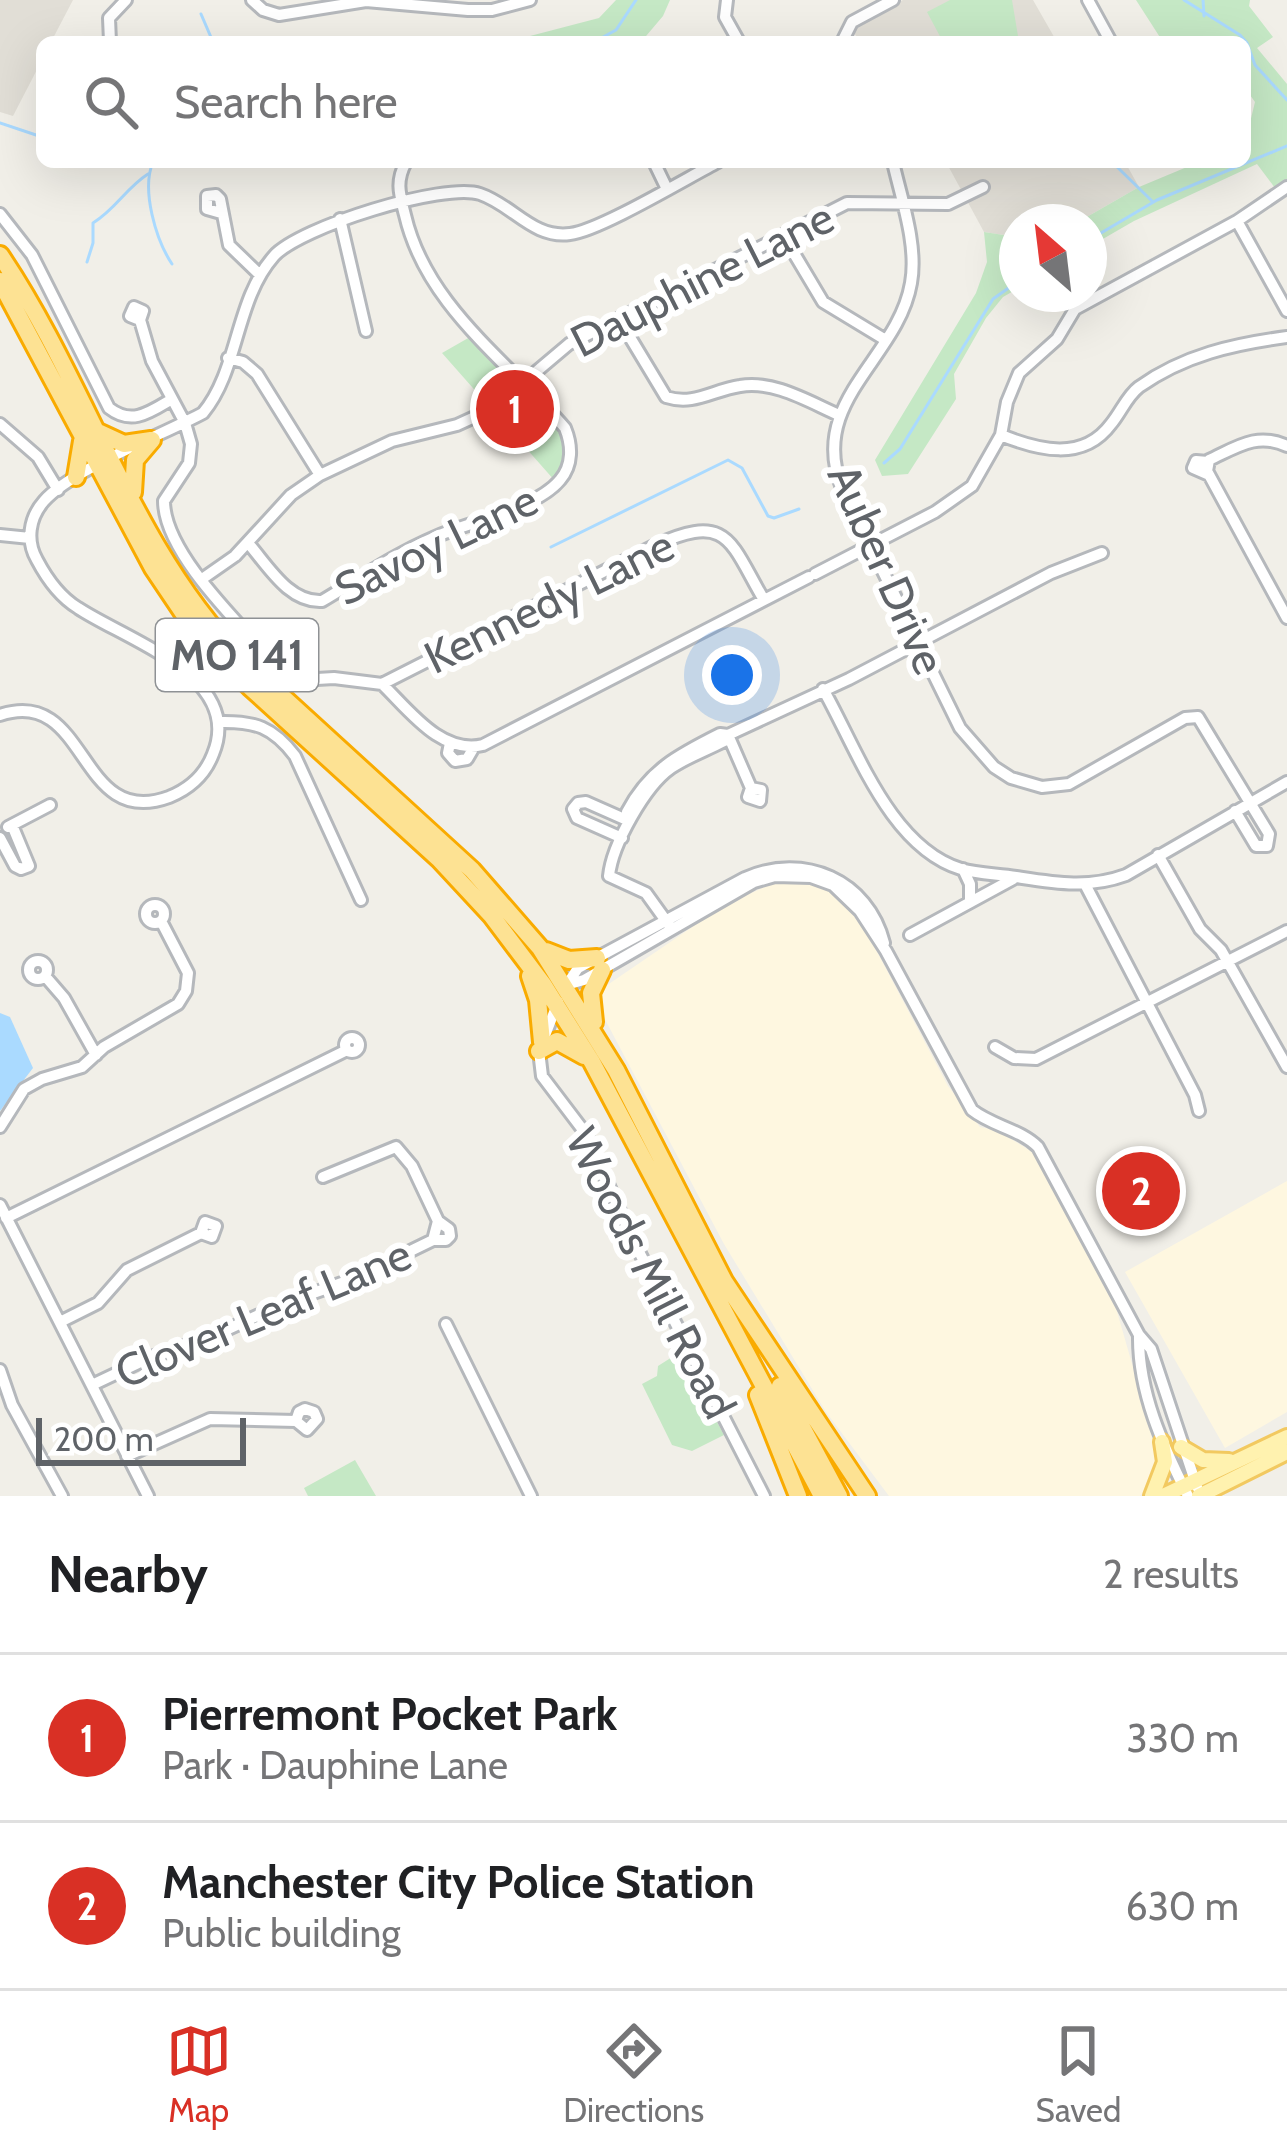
<!DOCTYPE html>
<meta charset="utf-8">
<style>
body{margin:0;font-family:Cabin,sans-serif;background:#f6f6f6;color:#202124}
.compass{position:absolute;left:999px;top:204px;width:108px;height:108px;border-radius:50%;background:#fff;box-shadow:0 12px 48px #0002;rotate:332deg}
.scale{position:absolute;left:36px;bottom:30px;width:210px;box-sizing:border-box;padding-left:12px;border:6px solid #5f6368;border-top:0;font-size:33px;line-height:42px;white-space:nowrap;color:#5f6368;-webkit-text-stroke:9px #fff;paint-order:stroke}
.you{position:absolute;left:732px;top:675px;width:42px;height:42px;margin:-30px;border:9px solid #fff;border-radius:50%;background:#1a73e8;box-shadow:0 0 0 18px #1a73e833}
.badge{display:grid;place-items:center;width:78px;height:78px;border-radius:50%;background:#d93025;color:#fff;font-size:39px;font-weight:700}
.pin{position:absolute;translate:-50% -50%;border:6px solid #fff;box-shadow:0 3px 12px #0006}
.list{margin:0;padding:0;list-style:none}
h2{display:flex;justify-content:space-between;align-items:center;height:156px;margin:0;padding:0 48px;font-size:51px}
h2 small{font-size:39px;font-weight:400;color:#757577}
.list li{display:grid;grid-template-columns:78px 1fr auto;gap:36px;align-items:center;box-sizing:border-box;height:168px;padding:0 48px;border-top:3px solid #e0e0e0}
.list b{display:block;font-size:45px;white-space:nowrap}
.list p{margin:0;font-size:39px;white-space:nowrap;color:#757577}
.list em{font-size:39px;font-style:normal;color:#757577}
.icon{flex:none;width:66px;height:66px;fill:none;stroke:currentColor;stroke-width:2;stroke-linecap:round;stroke-linejoin:round}
.map{position:relative;flex:none;width:1287px;height:1496px;overflow:hidden}
.search{position:absolute;background:#fff;box-shadow:0 12px 48px #0002;left:36px;right:36px;top:36px;height:132px;display:flex;align-items:center;gap:30px;box-sizing:border-box;padding:0 42px;border-radius:18px;color:#757577;font-size:45px}
.sheet{height:492px;background:#fff}
nav{display:flex;justify-content:space-around;align-items:center;box-sizing:border-box;height:168px;border-top:3px solid #e0e0e0;background:#fff;font-size:33px;color:#757577}
nav a{display:grid;justify-items:center;gap:6px}
nav .on{color:#d93025}
.map>svg:first-child{display:block}
.commercial{fill:#fef7e0}
.education{fill:#e1ded6}
.green{fill:#c5e8c5}
.water{fill:#aadaff}
.lines{fill:none;stroke-linecap:round;stroke-linejoin:round}
.stream{stroke:#aadaff;stroke-width:3}
.minor-casing{stroke:#b5b8bc;stroke-width:16}
.major-casing{stroke:#f2c960;stroke-width:20}
.highway-casing{stroke:#f9ab00;stroke-width:22}
.minor{stroke:#fff;stroke-width:10}
.major{stroke:#fff2af;stroke-width:14}
.highway{stroke:#fde293;stroke-width:16}
.labels{text-anchor:middle;dominant-baseline:central;stroke-width:12;stroke-linejoin:round;paint-order:stroke}
.shield{fill:#fff;stroke:#8f9295;stroke-width:3}
.shield-label{font-size:42px;font-weight:bold;fill:#5f6368}
.street-label{font-size:45px;fill:#5f6368;stroke:#fff}
</style>
<div class="map">
<svg width="1287" height="1496" viewBox="0 0 1287 1496">
<rect width="100%" height="100%" fill="#f1efe8"/>
<path class="commercial" d="M786,877L816,881L842,896L857,914L948,1086L980,1127L996,1130L1034,1153L1116,1308L1159,1458L1157,1478L1140,1496H889L826,1412L724,1244L600,1010V990L723,906Z
M1287,1181V1412L1225,1448L1125,1272Z"/>
<path class="education" d="M0,0H73L51,42H42V60L13,116L0,112Z
M903,0H1033L1057,42H861L850,28Z
M946,162H1125L1139,187L1078,222H1017V237L984,232Z"/>
<path class="green" d="M616,0H670L663,16L641,42H507L599,18Z
M950,0H1012L1019,42H943L927,12Z
M1136,0H1250L1249,6L1273,37L1257,48L1287,84V182L1275,188L1257,164L1134,221L1089,247V222H1078L1139,187L1199,162H1245V143L1255,102L1245,88V42H1163Z
M984,232L1017,237V289L1003,297L986,318L954,374L956,399L908,474L882,476L875,460L976,293L987,262Z
M470,337L561,430C570,448 565,464 555,481L442,353Z
M680,1352L724,1435L692,1451L672,1445L642,1384L657,1376L658,1366Z
M355,1460L376,1496H308L304,1488Z"/>
<path class="water" d="M0,1013L10,1017L33,1068L0,1111Z"/>
<g class="lines">
<path class="stream" d="M1184,0L1240,35L1247,43L1255,65L1287,100
M1203,0L1204,16
M201,14L213,42
M594,42L616,30L636,0
M0,123L42,137
M153,162C141,190 156,240 172,264
M1112,162L1153,202
M1089,240L1157,200L1287,146
M87,262L93,243V223C116,209 126,188 148,174
M884,463L900,449L993,299L1017,282
M551,547L728,460L742,468L768,516L774,518L799,509"/>
<defs>
<path id="minor" d="M252,0L263,10L279,15L366,1L468,10H492L530,0
M727,0L725,17L739,42
M1088,0L1111,42
M110,42L109,18L126,0
M842,42L852,22L893,0
M654,162L667,189
M893,162C901,198 918,245 911,283C898,359 807,401 842,488L960,728L994,767L1011,778L1042,787L1069,784L1185,718L1198,717L1269,834L1267,846H1256L1235,811
M221,213L207,209V196L216,195L220,199L229,245L259,274
M0,214L32,255L109,408C132,426 150,412 172,399
M340,219L366,331
M1237,221L1287,311
M783,235L823,302L884,339
M619,319L666,397C694,406 713,390 740,386C774,380 809,402 839,415
M140,320L130,316L134,307L143,311L140,320L152,361L185,423L191,444L189,463L164,501C164,554 243,627 277,666L300,680L334,678L382,684L656,545C729,512 730,542 764,600
M228,358L243,362L257,374L320,475
M0,424L38,457L58,490
M1001,435C1038,450 1083,462 1111,424C1121,412 1127,396 1139,387C1184,355 1234,344 1287,337
M1287,446C1257,432 1237,447 1209,460L1207,471L1287,618
M1208,462L1196,461L1193,468L1209,475
M0,535L30,538
M248,543C268,566 289,603 322,601C359,579 395,554 435,537C469,522 536,509 560,480C573,465 572,445 565,428C508,361 426,306 405,215C400,195 395,182 406,162
M815,574L935,512L972,486L1001,435L1007,402L1019,373L1057,339L1075,309L1237,221L1287,187
M202,579L235,556L291,495L320,475L392,441L457,425L492,409L569,344L847,203L948,204L983,187
M382,684C409,710 441,755 483,745L809,577
M823,689C857,749 890,847 961,869C978,874 998,874 1016,877C1055,883 1088,889 1126,875L1287,782
M0,715C89,685 77,831 169,797C189,789 205,775 213,754C245,677 126,640 78,608C60,597 47,579 37,560C26,541 29,518 44,501C71,470 162,435 203,413C239,370 235,300 274,256C300,227 444,182 480,194C513,205 533,239 570,234C599,231 687,178 718,162
M219,722C255,721 273,727 295,756L361,900
M728,735L751,788L748,797L760,801L761,790L751,788
M450,743L448,753L455,761L467,759L474,747
M629,821L627,812C649,770 678,755 720,734L728,735
M8,827L50,805
M0,838L15,866L21,869L29,866L12,825
M622,838L577,818L573,809L578,803L586,802L629,821
M1158,855L1200,929L1221,950L1287,1067
M963,869L970,884V902
M609,876C612,845 645,786 671,768C687,757 707,750 724,741L728,735L849,679L1051,573L1102,553
M609,876L646,893L669,925
M1086,886L1195,1095L1199,1111
M146 914a9 9 0 1 1 18 0a9 9 0 1 1-18 0Z
M910,935L1013,879
M29 970a9 9 0 1 1 18 0a9 9 0 1 1-18 0Z
M45,976L64,998L96,1055
M566,985L584,980L754,882L775,876L811,877L833,885L860,911L886,951L972,1110C992,1126 1020,1129 1038,1147L1139,1335L1151,1349L1197,1487
M566,986L578,968L745,878C804,852 868,880 884,943
M558,1002L539,1051L542,1076L586,1134L631,1236L764,1496
M345 1045a7 7 0 1 1 14 0a7 7 0 1 1-14 0Z
M995,1047L1014,1058L1036,1059L1287,931
M0,1127L24,1089L42,1079L82,1067L104,1047L178,1004L186,991L188,973L161,921
M0,1205L148,1496
M6,1218L347,1050
M433,1240H446L450,1236L449,1229L438,1221
M60,1322L98,1303L127,1270L201,1233L212,1237L216,1226L205,1222L201,1233
M446,1324L531,1496
M1139,1335C1138,1392 1163,1446 1188,1496
M0,1370L12,1405L62,1496
M92,1385L151,1357L213,1336L285,1303L353,1279L433,1240L438,1221L412,1166L396,1147L323,1177
M127,1456L210,1419L296,1421L307,1430L317,1419L314,1412L305,1409L299,1412L296,1421"/>
<path id="major" d="M1181,1447L1203,1460L1229,1461
M1152,1496L1165,1462L1162,1442
M1163,1496L1287,1437
M1199,1496L1287,1452"/>
<path id="highway" d="M0,255C88,385 130,545 241,659L472,870L540,948L616,1070L724,1281L867,1496
M0,281L153,568L196,632L250,687L439,859L491,915L543,984L592,1062L822,1496
M98,432L124,444L151,440
M76,477L82,441
M133,492L135,460L152,440
M546,951L569,960L597,958
M530,976L538,1000L542,1042
M594,1022L591,993L602,970
M539,1051L557,1041L584,1056
M780,1386L839,1496
M758,1395L798,1496"/>
</defs>
<use href="#minor" class="minor-casing"/>
<use href="#major" class="major-casing"/>
<use href="#highway" class="highway-casing"/>
<use href="#minor" class="minor"/>
<use href="#major" class="major"/>
<use href="#highway" class="highway"/>
</g>
<g class="labels">
<rect class="shield" x="156" y="619" width="162" height="72" rx="9"/>
<g class="shield-label">
<text x="237" y="655">MO 141</text>
</g>
<g class="street-label">
<text transform="translate(702 279) rotate(-27)">Dauphine Lane</text>
<text transform="translate(436 544) rotate(-26)">Savoy Lane</text>
<text transform="translate(887 569) rotate(66)">Auber Drive</text>
<text transform="translate(549 601) rotate(-26)">Kennedy Lane</text>
<text transform="translate(651 1273) rotate(63)">Woods Mill Road</text>
<text transform="translate(263 1313) rotate(-23)">Clover Leaf Lane</text>
</g>
</g>
</svg>
<svg class="compass" viewBox="-18 -18 36 36"><path d="M0-13l5 13h-10z" fill="#e53935"/><path d="M0 13l5-13h-10z" fill="#757577"/></svg>
<div class="scale">200 m</div>
<div class="you"></div>
<div class="pin badge" style="left:515px;top:409px">1</div>
<div class="pin badge" style="left:1141px;top:1191px">2</div>
<div class="search"><svg class="icon" aria-label="search" viewBox="0 0 24 24"><circle cx="10" cy="10" r="6"/><path d="M15 15l6 6"/></svg>Search here</div>
</div>
<section class="sheet">
<h2>Nearby<small>2 results</small></h2>
<ul class="list">
<li><span class="badge">1</span><div><b>Pierremont Pocket Park</b><p>Park · Dauphine Lane</p></div><em>330 m</em></li>
<li><span class="badge">2</span><div><b>Manchester City Police Station</b><p>Public building</p></div><em>630 m</em></li>
</ul>
</section>
<nav>
<a class="on"><svg class="icon" aria-label="map" viewBox="0 0 24 24"><path d="M3 6l6-2 6 2 6-2v14l-6 2-6-2-6 2zM9 4v14M15 6v14"/></svg>Map</a>
<a><svg class="icon" aria-label="directions" viewBox="0 0 24 24"><path d="M12 3l9 9-9 9-9-9zM9 14v-3h6M13 9l2 2-2 2"/></svg>Directions</a>
<a><svg class="icon" aria-label="saved" viewBox="0 0 24 24"><path d="M7 4h10v16l-5-4-5 4z"/></svg>Saved</a>
</nav>
